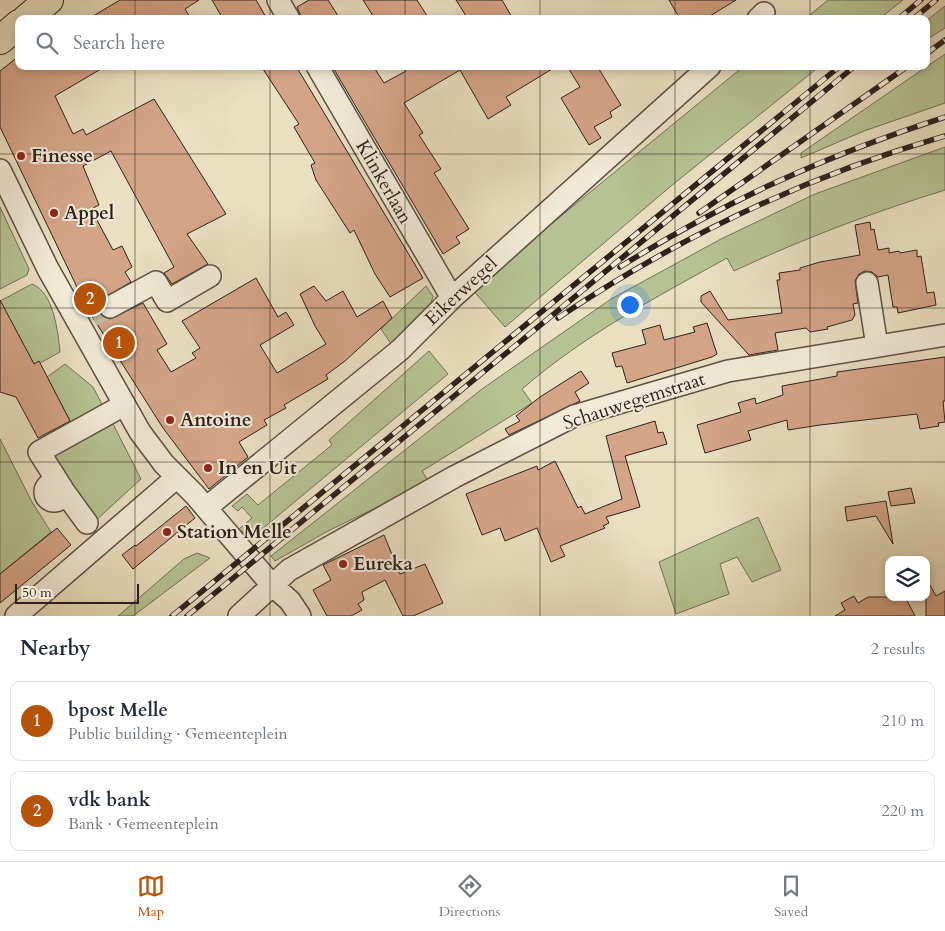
<!DOCTYPE html>
<meta charset="utf-8">
<style>
body{margin:0;font-family:Cardo,serif;background:#f6f6f7;color:#1f2937}
.controls{position:absolute;right:15px;bottom:15px;display:grid;overflow:hidden;border-radius:10px;box-shadow:0 2px 8px #0003}
.controls button{width:45px;height:45px;display:grid;place-items:center;padding:0;border:0;border-bottom:1px solid #e0e1e3;background:#fff;color:#1f2937;font:25px sans-serif}
.scale{position:absolute;left:15px;bottom:12px;width:124px;box-sizing:border-box;padding-left:5px;border:2px solid #2e211b;border-top:0;font-size:14px;line-height:18px;white-space:nowrap;color:#2e211b;-webkit-text-stroke:4px #f1ead7;paint-order:stroke}
.you{position:absolute;left:629px;top:304px;width:18px;height:18px;margin:-12px;border:4px solid #fff;border-radius:50%;background:#1a73e8;box-shadow:0 0 0 8px #1a73e833}
.badge{display:grid;place-items:center;width:32px;height:32px;border-radius:50%;background:#b45309;color:#fff;font-size:16px;font-weight:700}
.pin{position:absolute;translate:-50% -50%;border:2px solid #fff;box-shadow:0 1px 5px #0006}
.list{margin:0;padding:0;list-style:none}
h2{display:flex;justify-content:space-between;align-items:center;height:65px;margin:0;padding:0 20px;font-size:21px}
h2 small{font-size:16px;font-weight:400;color:#747a83}
.list li{display:grid;grid-template-columns:32px 1fr auto;gap:15px;align-items:center;box-sizing:border-box;height:80px;margin:0 10px 10px;padding:0 10px;border:1px solid #e0e1e3;border-radius:10px}
.list b{display:block;font-size:19px;white-space:nowrap}
.list p{margin:0;font-size:16px;white-space:nowrap;color:#747a83}
.list em{font-size:16px;font-style:normal;color:#747a83}
.icon{flex:none;width:28px;height:28px;fill:none;stroke:currentColor;stroke-width:2;stroke-linecap:round;stroke-linejoin:round}
.map{position:relative;flex:none;width:945px;height:616px;overflow:hidden}
.search{position:absolute;background:#fff;box-shadow:0 2px 8px #0003;left:15px;right:15px;top:15px;height:55px;display:flex;align-items:center;gap:12px;box-sizing:border-box;padding:0 18px;border-radius:10px;color:#747a83;font-size:19px}
.sheet{height:245px;background:#fff}
nav{display:flex;justify-content:space-around;align-items:center;box-sizing:border-box;height:70px;border-top:1px solid #e0e1e3;background:#fff;font-size:14px;color:#747a83}
nav a{display:grid;justify-items:center;gap:2px}
nav .on{color:#b45309}
.map>svg:first-child{display:block}
.green{fill:#b6c293;stroke:#727257}
.building{fill:#d4a487;stroke:#2e211b}
.lines{fill:none;stroke-linecap:round;stroke-linejoin:round}
.minor-tunnel{stroke:#c4b9a0;stroke-width:21;stroke-dasharray:21 11;stroke-linecap:butt}
.minor-casing{stroke:#5d5044;stroke-width:24}
.major-casing{stroke:#2e211b;stroke-width:30}
.minor{stroke:#f1ead7;stroke-width:21}
.major{stroke:#e9dfc1;stroke-width:28}
.rail-casing{stroke:#2e211b;stroke-width:5.5}
.rail{stroke:#f1ead7;stroke-width:4;stroke-dasharray:11;stroke-linecap:butt}
.grid{fill:none;stroke:#2e211b;stroke-width:1;stroke-opacity:0.55}
.poi-dot{fill:#8f2418;stroke:#f1ead7;stroke-width:2}
.labels{text-anchor:middle;dominant-baseline:central;stroke-width:4;stroke-linejoin:round;paint-order:stroke}
.poi-label{font-size:19px;font-weight:bold;fill:#2e211b;stroke:#f1ead7;text-anchor:start}
.street-label{font-size:19px;fill:#2e211b;stroke:#f1ead7}
</style>
<div class="map">
<svg width="945" height="616" viewBox="0 0 945 616">
<rect width="100%" height="100%" fill="#e9dfc1"/>
<filter id="stains"><feTurbulence type="fractalNoise" baseFrequency=".004" numOctaves="4"/><feColorMatrix values="0 0 0 0 .2 0 0 0 0 .09 0 0 0 0 .02 0 0 0 .5 -.17"/></filter>
<radialGradient id="worn" r=".72"><stop offset=".6" stop-color="#630" stop-opacity="0"/><stop offset="1" stop-color="#630" stop-opacity=".3"/></radialGradient>
<path class="green" d="M828,0H903L879,19H805Z
M945,6V28L926,40V21Z
M945,54V103L864,131L801,158V153Z
M744,66H820L671,186L505,327L472,289Z
M945,147V190C874,212 802,239 734,271L727,258C653,299 586,334 522,389L532,403L422,471L429,482L328,531L275,561L271,556L482,389L611,299L721,239L815,194Z
M0,207L29,269L27,275L0,289Z
M32,284C54,292 58,333 60,352L35,366L0,301Z
M426,286L433,296L429,310L392,345L381,329Z
M429,351L448,374L255,535L245,534L239,529L252,518L242,507L238,511L232,506L247,494L258,505L332,445L329,440Z
M65,364L93,387L105,410L74,428L47,377Z
M110,418L141,479L93,523L47,454Z
M0,439L32,502L51,532L0,574Z
M758,517L781,570L752,582L737,557L720,564L729,594L676,614L659,562Z
M197,553L210,558L133,616H118L184,559Z"/>
<path class="building" d="M120,0H199L185,9L191,19H88Z
M212,0H256L267,19H223Z
M309,0H328L340,19H302L297,7Z
M363,0H417L429,19H375Z
M456,0H502L513,19H468Z
M669,0H736L705,19H680Z
M19,56V66H106L55,96L73,134L83,129L86,135L154,99L226,214L187,234L208,264L172,284L164,273L174,267L111,151L83,166L99,205L93,208L98,222L113,250L122,246L132,267L125,272L131,282L100,300L99,313L103,317L110,319L143,303L167,344L157,350L171,372L196,358L192,353L200,348L182,321L256,278L278,317L286,312L294,325L260,345L277,373L326,344L315,326L300,294L314,286L326,301L343,291L357,317L383,301L392,318L345,361L326,375L328,379L284,405L286,408L264,420L267,425L239,442L248,457L209,489L163,428L88,310L0,127V71Z
M261,66H296L423,278L390,297L375,274L354,230L350,233L316,180L311,165L315,163L294,127L299,124Z
M332,66H373L384,83L406,71L403,66H557L506,97L511,105L488,119L460,70L404,103L423,133L419,135L441,169L434,173L469,229L456,237L460,243L443,254Z
M567,66H597L621,105L610,112L612,117L594,127L601,138L589,145L561,98L580,87Z
M870,222L871,230L874,229L878,250L889,248V253L899,251L900,253L917,250V257L921,256L927,293L934,292L936,305L898,313L897,307H893L888,275L878,277L872,272L865,271L859,274L855,281L858,303L853,304L855,315L852,320L827,327L828,329L810,332L806,328L775,333L778,350L749,355L701,302V296L710,291L728,320L782,313L777,280H780L779,273L800,270V268L820,262L860,255L855,225Z
M0,300L34,364L39,361L70,421L38,438L16,397L0,392Z
M707,323L717,354L712,357L627,383L622,366L616,367L612,353L646,344L642,330L660,325L664,340L695,332L693,327Z
M945,357V401H943L945,422L938,423L939,426L920,429L917,414L820,425L788,430L787,420L748,431L751,440L705,453L697,425L741,412L738,403L755,398L756,404L783,395L782,386L837,376V372Z
M581,371L589,383L575,392L580,401L509,435L505,429L520,421L516,416L540,397Z
M655,421L658,433L663,432L667,444L625,456L640,507L606,517L609,523L603,526L605,528L560,546L565,556L551,562L537,528L505,541L500,528L482,535L466,494L537,466L538,470L555,461L578,508L581,506L585,514L622,499L606,436Z
M911,488L915,503L891,506L888,492Z
M886,501L893,544L876,516L847,521L845,507Z
M186,506L195,518L133,569L122,555L135,545L136,546Z
M57,528L71,545L0,603V574Z
M384,535L400,574L425,564L443,603L413,616H403L385,580L362,592L364,600L358,604L362,610L351,616H327L313,590L331,580L323,565Z
M926,578L936,596L945,591V616H926Z
M854,596L858,603L868,597H905L915,616H835L845,610L841,603Z"/>
<g class="lines">
<path class="minor-tunnel" d="M92,316L110,307"/>
<defs>
<path id="minor" d="M278,0L289,19
M758,19L764,13
M317,66L452,298
M0,170L48,269L140,432L164,464L195,495L271,584L290,601L300,616
M867,283L877,346
M110,307L156,282L167,301L210,276
M45 492a9 9 0 1 1 18 0a9 9 0 1 1-18 0Z
M60,485L39,452L124,405
M63,490L87,523
M206,508L400,350L452,298L710,66
M16,616L177,477
M239,616L289,570L454,477L574,416L728,371L945,335"/>
<path id="major" d="M26,19L49,0
M0,40L19,24"/>
</defs>
<use href="#minor" class="minor-casing"/>
<use href="#major" class="major-casing"/>
<use href="#minor" class="minor"/>
<use href="#major" class="major"/>
<defs>
<path id="rail" d="M898,19L921,0
M913,19L936,0
M926,54L945,40
M699,213L908,66
M620,267C725,201 827,155 945,117
M558,318C677,238 807,176 945,136
M172,616L840,66
M187,616L855,66"/>
</defs>
<use href="#rail" class="rail-casing"/>
<use href="#rail" class="rail"/>
</g>
<path class="grid" d="M135,0V19M270,0V19M405,0V19M540,0V19M675,0V19M810,0V19M135,66V616M270,66V616M405,66V616M540,66V616M675,66V616M810,66V616M0,154H945M0,308H945M0,462H945"/>
<g class="poi-dot">
<circle cx="21" cy="156" r="5"/>
<circle cx="54" cy="213" r="5"/>
<circle cx="170" cy="420" r="5"/>
<circle cx="208" cy="468" r="5"/>
<circle cx="167" cy="532" r="5"/>
<circle cx="343" cy="564" r="5"/>
</g>
<g class="labels">
<g class="poi-label">
<text x="31" y="156">Finesse</text>
<text x="64" y="213">Appel</text>
<text x="180" y="420">Antoine</text>
<text x="218" y="468">In en Uit</text>
<text x="177" y="532">Station Melle</text>
<text x="353" y="564">Eureka</text>
</g>
<g class="street-label">
<text transform="translate(384 182) rotate(60)">Klinkerlaan</text>
<text transform="translate(461 291) rotate(-43)">Eikerwegel</text>
<text transform="translate(634 401) rotate(-18)">Schauwegemstraat</text>
</g>
</g>
<rect width="100%" height="100%" filter="url(#stains)"/>
<rect width="100%" height="100%" fill="url(#worn)"/>
</svg>
<div class="controls">
<button><svg class="icon" aria-label="layers" viewBox="0 0 24 24"><path d="M12 4l9 5-9 5-9-5zM3 14l9 5 9-5"/></svg></button>
</div>
<div class="scale">50 m</div>
<div class="you"></div>
<div class="pin badge" style="left:119px;top:343px">1</div>
<div class="pin badge" style="left:90px;top:299px">2</div>
<div class="search"><svg class="icon" aria-label="search" viewBox="0 0 24 24"><circle cx="10" cy="10" r="6"/><path d="M15 15l6 6"/></svg>Search here</div>
</div>
<section class="sheet">
<h2>Nearby<small>2 results</small></h2>
<ul class="list">
<li><span class="badge">1</span><div><b>bpost Melle</b><p>Public building · Gemeenteplein</p></div><em>210 m</em></li>
<li><span class="badge">2</span><div><b>vdk bank</b><p>Bank · Gemeenteplein</p></div><em>220 m</em></li>
</ul>
</section>
<nav>
<a class="on"><svg class="icon" aria-label="map" viewBox="0 0 24 24"><path d="M3 6l6-2 6 2 6-2v14l-6 2-6-2-6 2zM9 4v14M15 6v14"/></svg>Map</a>
<a><svg class="icon" aria-label="directions" viewBox="0 0 24 24"><path d="M12 3l9 9-9 9-9-9zM9 14v-3h6M13 9l2 2-2 2"/></svg>Directions</a>
<a><svg class="icon" aria-label="saved" viewBox="0 0 24 24"><path d="M7 4h10v16l-5-4-5 4z"/></svg>Saved</a>
</nav>
